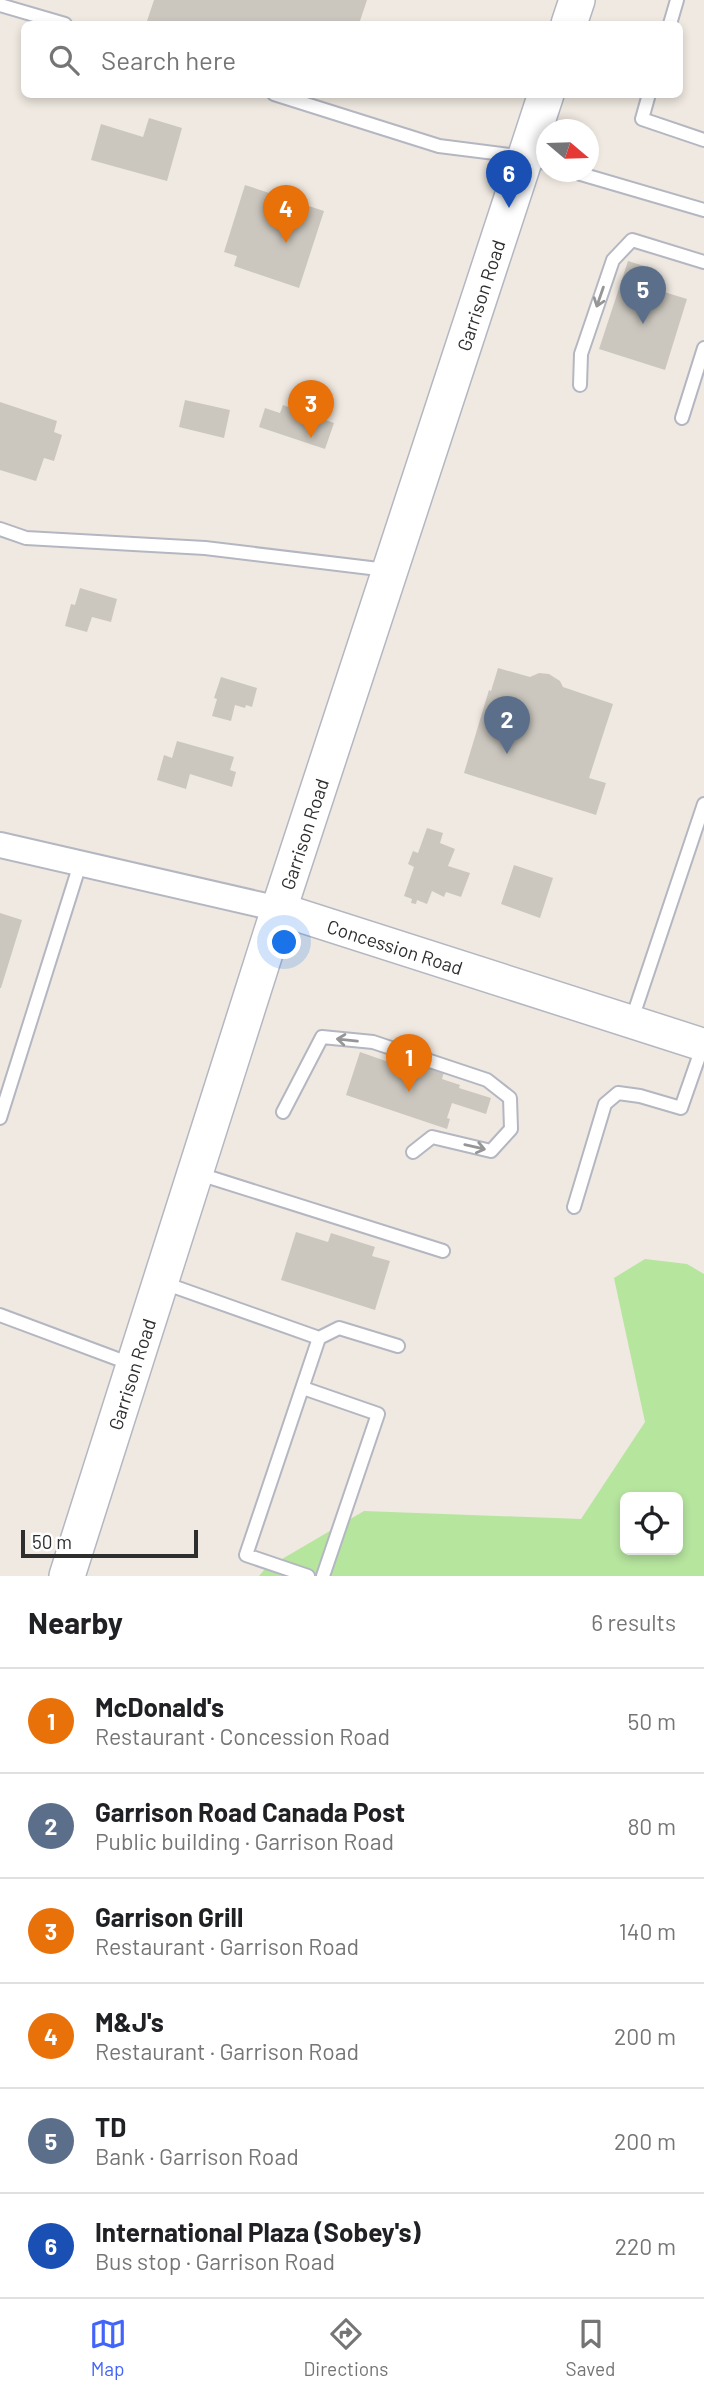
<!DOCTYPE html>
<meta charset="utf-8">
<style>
body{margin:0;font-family:Barlow,sans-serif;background:#f2f2f2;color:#202124}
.controls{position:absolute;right:21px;bottom:21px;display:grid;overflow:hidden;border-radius:10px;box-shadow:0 4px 10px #0003}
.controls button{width:63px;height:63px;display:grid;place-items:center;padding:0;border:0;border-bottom:2px solid #e0e0e0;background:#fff;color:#202124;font:35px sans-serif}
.compass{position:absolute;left:536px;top:119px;width:63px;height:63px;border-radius:50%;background:#fff;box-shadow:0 4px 10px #0003;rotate:109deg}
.scale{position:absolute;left:21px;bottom:18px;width:177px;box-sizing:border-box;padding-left:7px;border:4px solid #2e2e2e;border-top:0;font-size:19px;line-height:24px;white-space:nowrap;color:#2e2e2e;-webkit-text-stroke:5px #fff;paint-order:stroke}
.you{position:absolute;left:285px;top:943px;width:24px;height:24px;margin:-18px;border:5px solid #fff;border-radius:50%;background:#1a73e8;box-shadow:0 0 0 10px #1a73e833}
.badge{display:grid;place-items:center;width:46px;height:46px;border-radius:50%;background:#4264fb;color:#fff;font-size:23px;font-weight:700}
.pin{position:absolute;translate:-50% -58px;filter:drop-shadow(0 2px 4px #0008)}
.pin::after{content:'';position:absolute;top:37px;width:24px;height:21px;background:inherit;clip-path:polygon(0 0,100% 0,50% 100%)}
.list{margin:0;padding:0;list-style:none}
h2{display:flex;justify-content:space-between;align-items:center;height:91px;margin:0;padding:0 28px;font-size:30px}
h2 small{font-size:23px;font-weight:400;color:#757577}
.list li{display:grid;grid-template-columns:46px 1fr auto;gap:21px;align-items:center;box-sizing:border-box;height:105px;padding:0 28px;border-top:2px solid #e0e0e0}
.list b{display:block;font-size:26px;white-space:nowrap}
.list p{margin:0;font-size:23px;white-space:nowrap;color:#757577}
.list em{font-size:23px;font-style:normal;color:#757577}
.icon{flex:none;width:38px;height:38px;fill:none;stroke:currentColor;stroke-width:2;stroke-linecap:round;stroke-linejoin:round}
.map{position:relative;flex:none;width:704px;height:1576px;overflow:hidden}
.search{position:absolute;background:#fff;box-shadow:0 4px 10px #0003;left:21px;right:21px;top:21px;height:77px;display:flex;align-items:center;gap:18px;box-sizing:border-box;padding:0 24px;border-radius:10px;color:#757577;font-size:26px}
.sheet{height:721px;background:#fff}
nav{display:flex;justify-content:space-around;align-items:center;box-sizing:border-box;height:98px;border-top:2px solid #e0e0e0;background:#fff;font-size:19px;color:#757577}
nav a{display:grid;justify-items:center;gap:4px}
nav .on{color:#4264fb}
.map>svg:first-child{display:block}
.green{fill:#b6e59e;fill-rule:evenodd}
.building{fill:#cbc7bf}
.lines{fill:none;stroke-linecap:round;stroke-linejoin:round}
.service-casing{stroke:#b4b7c1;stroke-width:16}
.minor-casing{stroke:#b4b7c1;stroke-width:28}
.tertiary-casing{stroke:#b4b7c1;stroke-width:35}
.secondary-casing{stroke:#b4b7c1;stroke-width:38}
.service{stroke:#fff;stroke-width:12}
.minor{stroke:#fff;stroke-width:24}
.tertiary{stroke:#fff;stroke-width:32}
.secondary{stroke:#fff;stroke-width:35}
.oneway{stroke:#969696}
.labels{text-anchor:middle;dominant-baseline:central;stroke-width:7;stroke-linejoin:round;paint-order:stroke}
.street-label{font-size:19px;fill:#2e2e2e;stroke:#fff}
</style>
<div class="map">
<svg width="704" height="1576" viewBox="0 0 704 1576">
<rect width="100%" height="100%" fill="#efe9e1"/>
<path class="green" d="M645,1259L687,1264L704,1274V1576H259L265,1569L364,1511L581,1519L645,1422L614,1278ZM625,1497H678V1550H625Z"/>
<path class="building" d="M154,0H367L359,24H146Z
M149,118L182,128L167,181L91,160L101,124L143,137Z
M245,185L324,211L299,288L234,266L237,256L224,252Z
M628,261L644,266L638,284L687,299L665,370L599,349Z
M185,400L230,410L224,438L179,427Z
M0,402L57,421L54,432L62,435L54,461L44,458L36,481L0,470Z
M283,405L334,423L325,449L259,427L265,408L280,413Z
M80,588L117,599L111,622L92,617L87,632L65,626L71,604L75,605Z
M498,668L530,677L539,673L549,674L560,681L563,687L613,704L589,778L606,783L596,815L464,773L489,690L491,691Z
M221,677L257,688L252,707L246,705L245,708L235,705L231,721L212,716L217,699L214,698Z
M177,741L234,757L230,770L236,772L232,787L190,774L186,789L157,780L164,755L172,758Z
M427,828L443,833L440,843L455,849L448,866L470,873L461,897L446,892L444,897L432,891L427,904L417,900L416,904L411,903L412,899L404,896L414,867L408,864L413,851L418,853Z
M514,865L553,878L540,918L501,904Z
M0,913L22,920L1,988H0Z
M360,1052L400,1066L403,1058L444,1072L442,1079L460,1085L459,1088L491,1098L486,1114L452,1103L447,1118L450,1119L447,1129L346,1095Z
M296,1232L328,1242L331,1233L375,1247L372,1256L390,1261L375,1310L281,1280Z"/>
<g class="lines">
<defs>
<path id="service" d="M0,5L65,24
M670,24L677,0
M274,94L439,146L526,157L546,163
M649,94L642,119L704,140
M574,172L704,210
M580,385L581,354L613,260L632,240L704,262
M682,418L704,348
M0,529L26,538L205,548L387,570
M631,1022L704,804
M283,1112L322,1037L373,1042L487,1080L510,1098L511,1129L491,1151L432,1137L413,1152
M0,1118L80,864
M196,1173L443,1251
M574,1207L605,1104L618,1093L640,1096L681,1108L703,1045
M161,1282L319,1338L246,1555L308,1576
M0,1315L131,1364
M319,1338L339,1328L398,1346
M303,1388L378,1414L323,1576"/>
<path id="minor" d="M0,845L279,909"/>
<g id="tertiary">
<path id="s1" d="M279,909L704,1045"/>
</g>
<g id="secondary">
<path d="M569,24L577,0"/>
<path id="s2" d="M67,1576L279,909L546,94"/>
</g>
</defs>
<use href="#service" class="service-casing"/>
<use href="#minor" class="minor-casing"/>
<use href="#tertiary" class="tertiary-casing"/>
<use href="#secondary" class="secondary-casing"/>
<use href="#service" class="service"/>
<use href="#minor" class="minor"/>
<use href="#tertiary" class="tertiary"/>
<use href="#secondary" class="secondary"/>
</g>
<defs><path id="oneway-shaft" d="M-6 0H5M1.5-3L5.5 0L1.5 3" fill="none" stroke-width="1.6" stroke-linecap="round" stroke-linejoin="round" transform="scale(1.75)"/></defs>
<g class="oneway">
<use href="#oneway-shaft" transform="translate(600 297) rotate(109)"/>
<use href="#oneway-shaft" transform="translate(347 1040) rotate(-174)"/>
<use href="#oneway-shaft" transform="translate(475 1147) rotate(13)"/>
</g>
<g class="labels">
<g class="street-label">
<text stroke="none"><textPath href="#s2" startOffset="1346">Garrison Road</textPath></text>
<text stroke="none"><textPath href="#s2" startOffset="779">Garrison Road</textPath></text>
<text stroke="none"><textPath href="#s1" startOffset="122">Concession Road</textPath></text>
<text stroke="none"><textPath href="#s2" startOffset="212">Garrison Road</textPath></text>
</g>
</g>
</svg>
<div class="controls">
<button><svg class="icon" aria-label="locate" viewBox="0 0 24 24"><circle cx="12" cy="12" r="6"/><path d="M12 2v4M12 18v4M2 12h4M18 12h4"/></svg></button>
</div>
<svg class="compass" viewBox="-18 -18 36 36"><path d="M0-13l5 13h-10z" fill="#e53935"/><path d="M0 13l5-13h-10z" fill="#757577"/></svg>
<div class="scale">50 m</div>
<div class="you"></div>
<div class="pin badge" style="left:409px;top:1092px;background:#e8710a">1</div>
<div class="pin badge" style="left:507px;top:754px;background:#5c6f8a">2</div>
<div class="pin badge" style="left:311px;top:438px;background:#e8710a">3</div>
<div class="pin badge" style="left:286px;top:243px;background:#e8710a">4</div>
<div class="pin badge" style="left:643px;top:324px;background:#5c6f8a">5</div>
<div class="pin badge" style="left:509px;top:208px;background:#1a4fb4">6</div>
<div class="search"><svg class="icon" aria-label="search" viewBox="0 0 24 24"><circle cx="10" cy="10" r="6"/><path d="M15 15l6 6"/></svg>Search here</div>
</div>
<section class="sheet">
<h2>Nearby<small>6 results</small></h2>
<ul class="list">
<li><span class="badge" style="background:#e8710a">1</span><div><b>McDonald's</b><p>Restaurant · Concession Road</p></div><em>50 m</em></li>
<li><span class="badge" style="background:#5c6f8a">2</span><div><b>Garrison Road Canada Post</b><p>Public building · Garrison Road</p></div><em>80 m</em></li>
<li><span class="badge" style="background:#e8710a">3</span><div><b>Garrison Grill</b><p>Restaurant · Garrison Road</p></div><em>140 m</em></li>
<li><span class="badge" style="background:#e8710a">4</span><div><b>M&amp;J's</b><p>Restaurant · Garrison Road</p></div><em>200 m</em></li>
<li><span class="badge" style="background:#5c6f8a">5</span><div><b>TD</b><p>Bank · Garrison Road</p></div><em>200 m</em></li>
<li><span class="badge" style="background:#1a4fb4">6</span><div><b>International Plaza (Sobey's)</b><p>Bus stop · Garrison Road</p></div><em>220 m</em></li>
</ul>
</section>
<nav>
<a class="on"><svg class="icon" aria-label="map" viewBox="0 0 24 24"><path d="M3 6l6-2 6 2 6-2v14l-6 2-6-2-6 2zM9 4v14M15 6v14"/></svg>Map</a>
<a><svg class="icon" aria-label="directions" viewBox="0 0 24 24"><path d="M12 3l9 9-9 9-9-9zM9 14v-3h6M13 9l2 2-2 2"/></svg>Directions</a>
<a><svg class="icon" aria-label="saved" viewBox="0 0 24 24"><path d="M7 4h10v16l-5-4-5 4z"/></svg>Saved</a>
</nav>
